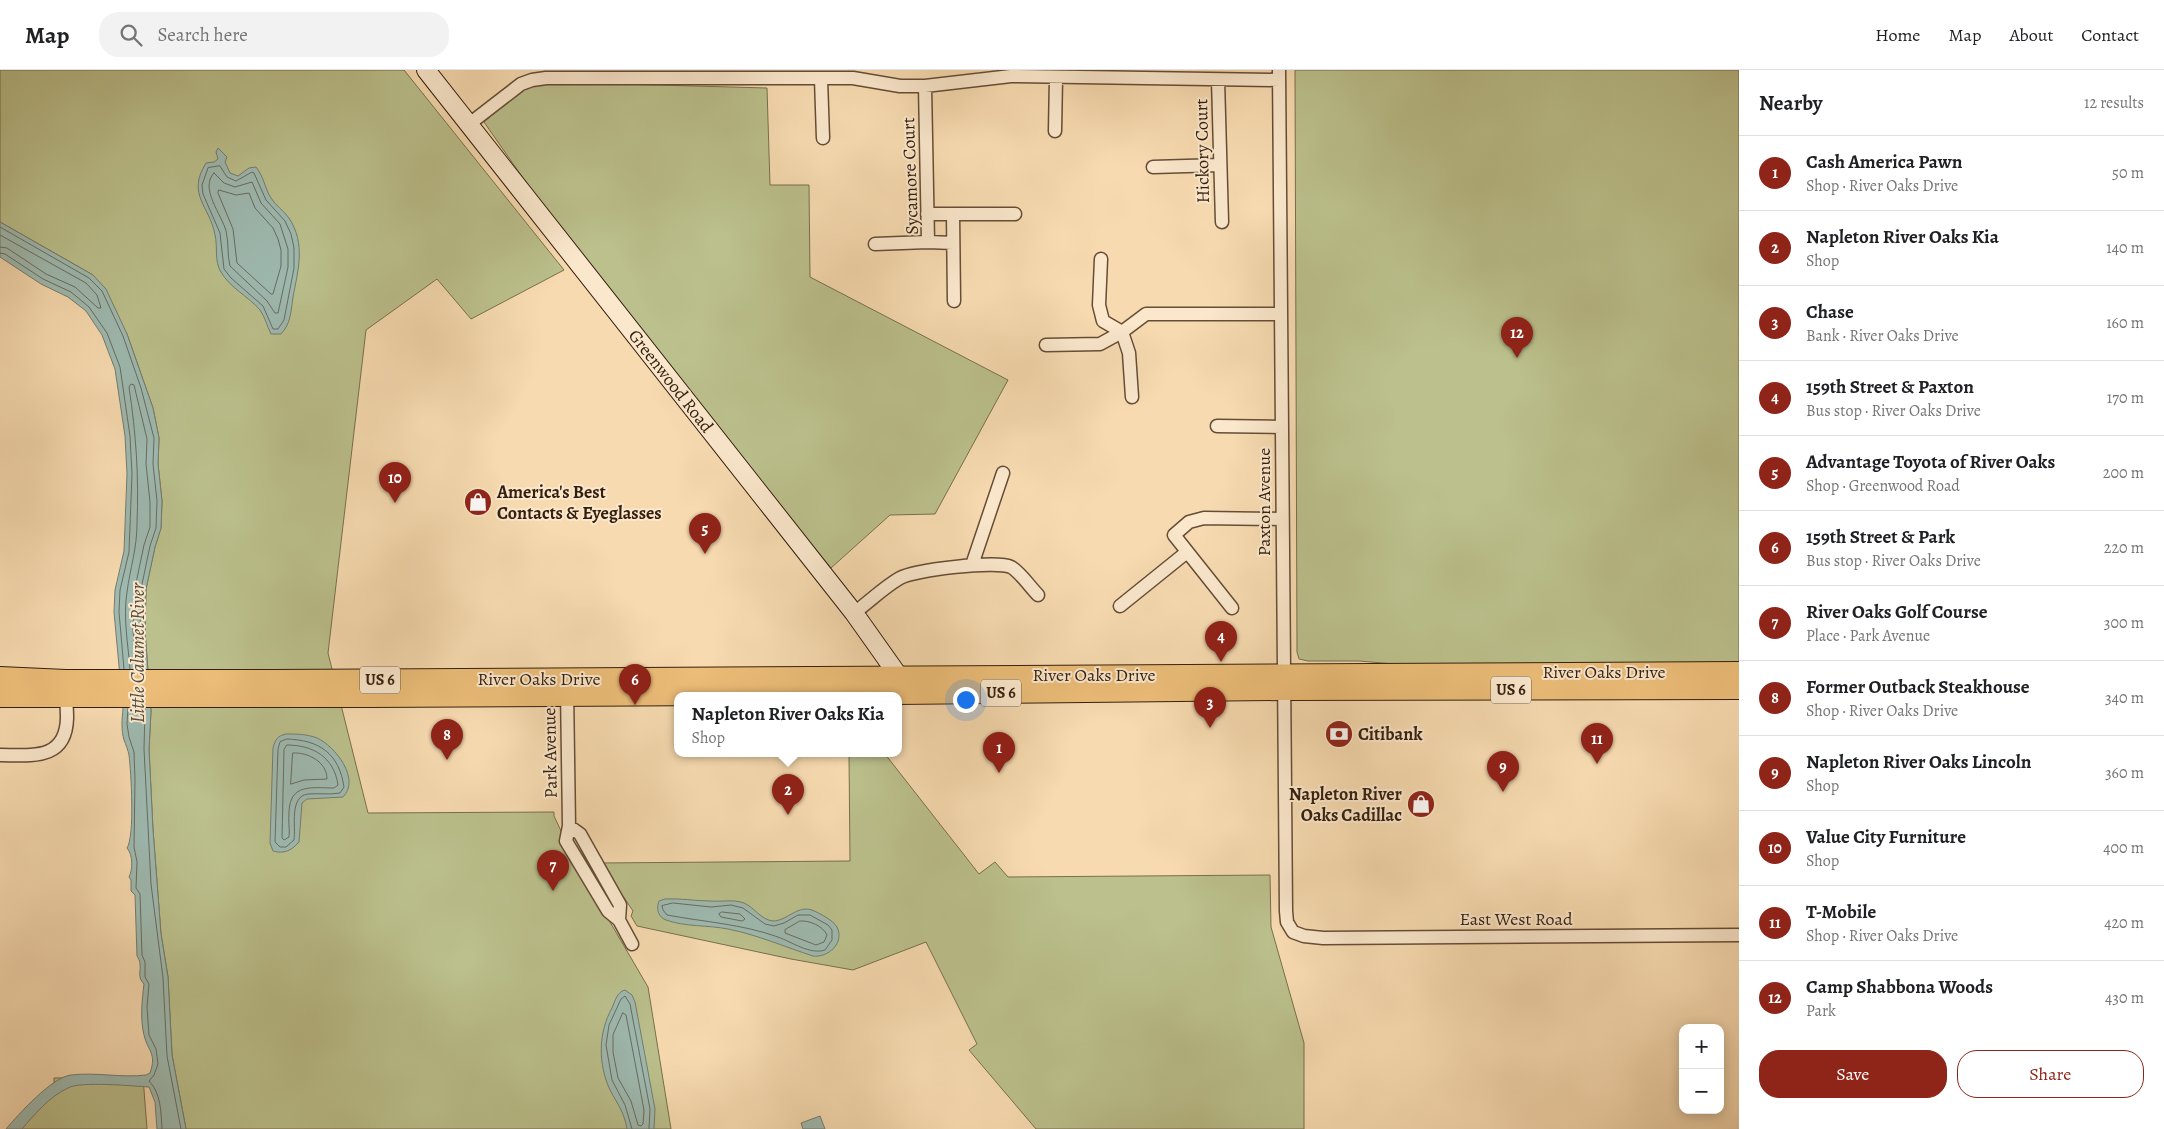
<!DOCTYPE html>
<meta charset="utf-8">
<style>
body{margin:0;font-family:Alegreya,serif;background:#f2f2f2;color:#202124}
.controls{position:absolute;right:15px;bottom:15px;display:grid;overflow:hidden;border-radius:10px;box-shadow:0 2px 12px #0003}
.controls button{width:45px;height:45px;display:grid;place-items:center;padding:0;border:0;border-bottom:1px solid #e0e0e0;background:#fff;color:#202124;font:25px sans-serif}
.you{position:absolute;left:965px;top:629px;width:18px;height:18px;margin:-12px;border:4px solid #fff;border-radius:50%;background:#1a73e8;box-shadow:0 0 0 8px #1a73e833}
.badge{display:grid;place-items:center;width:32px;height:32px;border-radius:50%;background:#8f2418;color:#fff;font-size:16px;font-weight:700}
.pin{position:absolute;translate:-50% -41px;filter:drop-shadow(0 1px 2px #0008)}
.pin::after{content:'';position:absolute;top:26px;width:18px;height:15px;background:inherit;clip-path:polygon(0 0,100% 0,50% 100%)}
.popup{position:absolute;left:674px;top:622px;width:228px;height:65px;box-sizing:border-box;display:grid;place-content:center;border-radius:10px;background:#fff;filter:drop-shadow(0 1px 4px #0005);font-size:16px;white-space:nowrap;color:#757577}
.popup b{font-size:19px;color:#202124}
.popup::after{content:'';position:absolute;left:50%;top:100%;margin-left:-10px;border:10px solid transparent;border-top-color:#fff}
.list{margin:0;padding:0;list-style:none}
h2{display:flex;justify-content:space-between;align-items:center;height:65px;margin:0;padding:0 20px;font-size:21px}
h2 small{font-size:16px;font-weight:400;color:#757577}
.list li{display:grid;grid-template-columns:32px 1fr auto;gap:15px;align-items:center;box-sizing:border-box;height:75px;padding:0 20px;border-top:1px solid #e0e0e0}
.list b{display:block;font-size:19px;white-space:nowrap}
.list p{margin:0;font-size:16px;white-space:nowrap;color:#757577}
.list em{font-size:16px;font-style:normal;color:#757577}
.actions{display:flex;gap:10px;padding:15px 20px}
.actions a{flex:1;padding:11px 0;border:1px solid #8f2418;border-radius:20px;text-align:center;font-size:18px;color:#8f2418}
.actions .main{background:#8f2418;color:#fff}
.icon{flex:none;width:28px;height:28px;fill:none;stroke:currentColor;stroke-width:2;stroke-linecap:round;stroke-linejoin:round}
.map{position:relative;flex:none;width:1739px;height:1059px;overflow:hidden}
header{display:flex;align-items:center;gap:30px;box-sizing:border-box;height:70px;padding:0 25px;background:#fff;border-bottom:1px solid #e0e0e0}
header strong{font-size:24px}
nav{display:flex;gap:28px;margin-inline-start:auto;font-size:18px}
.search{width:350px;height:45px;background:#f2f2f2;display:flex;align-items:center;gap:12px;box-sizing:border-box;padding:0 18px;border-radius:20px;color:#757577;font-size:19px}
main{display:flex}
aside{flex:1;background:#fff}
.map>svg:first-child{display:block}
.green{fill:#bbc08c;stroke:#786f4c}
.water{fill:#9ebab1;stroke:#747c6f}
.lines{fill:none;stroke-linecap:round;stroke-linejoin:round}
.shore{stroke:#696c5f;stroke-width:1}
.street-casing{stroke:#654d36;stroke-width:15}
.secondary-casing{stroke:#341e0d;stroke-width:20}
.primary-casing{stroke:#341e0d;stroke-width:22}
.street{stroke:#fae7cc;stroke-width:12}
.secondary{stroke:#fae7cc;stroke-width:18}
.primary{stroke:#ecbd78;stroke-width:20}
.labels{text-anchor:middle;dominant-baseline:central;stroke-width:4;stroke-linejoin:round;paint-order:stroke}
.shield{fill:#fae7cc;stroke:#6f5a46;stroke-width:1}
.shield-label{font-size:16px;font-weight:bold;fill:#341e0d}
.street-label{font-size:18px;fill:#341e0d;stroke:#fae7cc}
.poi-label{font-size:18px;font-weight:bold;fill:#341e0d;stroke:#fae7cc;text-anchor:start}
.water-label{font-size:19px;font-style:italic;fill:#544d3e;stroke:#fae7cc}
</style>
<header>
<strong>Map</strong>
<div class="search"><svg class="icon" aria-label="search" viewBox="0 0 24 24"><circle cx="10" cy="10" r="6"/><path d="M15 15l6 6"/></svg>Search here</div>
<nav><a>Home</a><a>Map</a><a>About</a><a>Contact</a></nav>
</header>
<main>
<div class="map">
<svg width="1739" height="1059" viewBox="0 0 1739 1059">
<rect width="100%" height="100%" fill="#f7dab0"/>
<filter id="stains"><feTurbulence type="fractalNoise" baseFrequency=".004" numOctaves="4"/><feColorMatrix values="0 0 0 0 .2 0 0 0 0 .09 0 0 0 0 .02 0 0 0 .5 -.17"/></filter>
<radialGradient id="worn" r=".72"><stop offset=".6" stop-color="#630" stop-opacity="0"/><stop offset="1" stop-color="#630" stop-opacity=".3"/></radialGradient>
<path class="green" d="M0,0H404L564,200L471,249L437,209L366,260L328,583L368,743L554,742V746L579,799L648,917L671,1059H186L172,985L168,907L161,864L153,760L149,679L151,641L145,562L146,519L155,477L161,458L162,431L158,394L159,368L153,338L127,264L93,205L0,152Z
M1295,0H1739V594L1418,596L1359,591H1308L1299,589L1297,582Z
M527,14H620L767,18L770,115H809L810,207L1008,310L935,444L890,445L831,498L734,381L569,174L484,52Z
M849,684H885L979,804L995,792L1008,807L1270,805L1271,857L1304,973V1059H1036L969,980L977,974L926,872L853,900L791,889L637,856L631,846L633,841L623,826L618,825L599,793L850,791Z
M143,1007L147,1059H18L54,1020V1008Z"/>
<path class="water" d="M218,78L227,87L225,92L230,103L238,106L249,98L256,97C264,107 265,119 271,128C276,136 284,141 289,148C306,174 298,200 293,227C291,240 291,254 281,264H271C267,256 265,247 260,240C248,226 230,218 221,202C214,191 218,177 215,165C210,136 186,125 206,93L214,92L218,89L216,82Z
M0,152L93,205L106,219L127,264L153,338L159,368L158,394L162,431L161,458L155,477L146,519L145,561L151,641L149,679L153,760L161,864L168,907L172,985L186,1059H157L155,1032L149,1017C132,1016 80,1011 68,1018C50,1026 34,1045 22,1059H6C19,1044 52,1007 71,1005C96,1002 121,1008 146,1005L150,1003C157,983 148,982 144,965C140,949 142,930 144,914C137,907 141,902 140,894C140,891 138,888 137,886L135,825L131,821V810L129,807C133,799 133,785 127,778C135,766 131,701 129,685C128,680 126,675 124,670C121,660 122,649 123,639L114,542L115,520L124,481L127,404L125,366L115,299L102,265L86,241L68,227L41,214L0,187Z
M286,664C296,664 307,664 317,668C335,676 361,709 343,727L307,729L302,733L299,772C291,781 284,784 273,781L270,773L273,678C275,670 277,666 286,664Z
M665,829C680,828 695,831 710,831C722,832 733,829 744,833C754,837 761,850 773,851C787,851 797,835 812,840C819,843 833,850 837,857C845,873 828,888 813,886C785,877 758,865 728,859C708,855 685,857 666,850C658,847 656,839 659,831Z
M625,920L632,925L635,932L655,1039L654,1059H627C624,1042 618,1035 610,1020C598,994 598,963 612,938C615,931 617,922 625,920Z
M820,1046L825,1059H803L801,1053Z"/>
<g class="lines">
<path class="shore" d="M220,96L227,107L236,111L252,102L254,103L266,130L285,151L291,164L294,178V198L284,250L278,259H273L263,236L231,208L224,199L220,163L203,124L202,115L208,98Z
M214,103L224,113L235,117L252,112L261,133L280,154L288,179V197L278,243H275L267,231L230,196C227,185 229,173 226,161C222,145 199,118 214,103Z
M219,120L236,125L249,123L255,138L273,158L278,169L281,180V196L273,224H271L237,193L233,159L218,123Z
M0,157L89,208L102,221L123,266L141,318L154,368L153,394L157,431L156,458L150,476L141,519L140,561L144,599
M0,165L86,213L97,225L101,238H98L75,217L46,204L7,178L0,177
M0,183L5,184L43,209L71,222L89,237L107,263L120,297L130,366L132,404L129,482L120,520L119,542L124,599
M130,599C128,573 123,548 127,522C130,499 137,478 137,454C139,406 136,364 129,317L131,314L134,315L147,369L146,394L150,432V457L144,475L135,518L133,561L137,599
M128,638L127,654L129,667L134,682L135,710L134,777L137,792L136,818L140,824L142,885L145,892V907L149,914L147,937L149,965L156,979L158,994L154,1005L149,1011C161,1023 161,1042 162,1059
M145,638L144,679L151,814L163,908L167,986L181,1059
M287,669C319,670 339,683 344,717L340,723C329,725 319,723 308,724C289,726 296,757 294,770L286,777H280L275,772L278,679L280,672Z
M287,675C313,675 334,687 338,715L334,718C312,718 290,713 289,742C288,751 290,759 289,767L284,770L282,768L284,680Z
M293,683C308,682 327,692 327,709L304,710L291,714Z
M673,833L711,837L731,835L743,838L765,854L774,856L784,853L798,845H810L828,855L832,860V870L825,880C810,885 792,872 778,867C742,854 704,852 667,845L663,840L662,836Z
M722,842L740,844L745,849L742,851L721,847L719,844Z
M800,851C809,850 823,856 827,865L824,872L816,875L785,863V860Z
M623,943L626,945L644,1040L643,1054L641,1056L638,1055L631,1031L618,1008L613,982V965Z
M632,1059L625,1035L612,1010L606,975L609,955L621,929L625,926L630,934L650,1039L649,1059"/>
<defs>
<path id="street" d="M1279,0L1286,841L1287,852L1293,862L1304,866L1323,868L1739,865
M821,9L823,68
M1218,10L1222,152
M925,16L928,172L953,173
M468,55L521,14L532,10L546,8H853L900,16H925L1011,6L1279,10
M1055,61L1056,8
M1153,97L1220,95
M927,144H1015
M953,144L954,231
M875,174L928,172
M1101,189L1099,235L1103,251L1122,262L1129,283L1132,327
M1046,275L1100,274L1122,262L1146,244H1280
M1217,356L1281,357
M972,495L1003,403
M1120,536L1187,482
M1232,538L1174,465L1189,452L1204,448L1281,449
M854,543C869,532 884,517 900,508C914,500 997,490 1011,497C1020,502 1030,517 1038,525
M567,619L569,756L566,771L608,841L619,850L632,874
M0,685C31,685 66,691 67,648C67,639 66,630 66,621
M569,756L580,764L620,835L619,850"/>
<path id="secondary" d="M426,0L854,543L905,615"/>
<path id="primary" d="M0,607L66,610H271L1739,602
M0,627H368L897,624L1283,620L1739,619"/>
</defs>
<use href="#street" class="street-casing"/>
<use href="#secondary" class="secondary-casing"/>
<use href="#primary" class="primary-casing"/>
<use href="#street" class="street"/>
<use href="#secondary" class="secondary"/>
<use href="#primary" class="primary"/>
</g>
<defs>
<symbol id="shop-disc" viewBox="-11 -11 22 22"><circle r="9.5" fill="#8f2418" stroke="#fae7cc"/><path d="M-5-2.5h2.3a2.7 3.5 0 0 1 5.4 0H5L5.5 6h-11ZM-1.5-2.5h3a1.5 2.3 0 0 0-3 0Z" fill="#fff"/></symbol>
<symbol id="bank-disc" viewBox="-11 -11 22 22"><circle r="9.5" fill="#8f2418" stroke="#fae7cc"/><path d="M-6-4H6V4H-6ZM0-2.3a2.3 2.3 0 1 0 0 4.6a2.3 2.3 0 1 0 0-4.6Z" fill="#fff"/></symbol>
</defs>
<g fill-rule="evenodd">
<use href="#shop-disc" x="462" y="416" width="32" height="32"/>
<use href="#bank-disc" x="1323" y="648" width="32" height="32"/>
<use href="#shop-disc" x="1405" y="718" width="32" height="32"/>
</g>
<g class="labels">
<g class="shield">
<rect x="360" y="596.5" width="40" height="27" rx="4"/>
<rect x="1491" y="606.5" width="40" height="27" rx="4"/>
<rect x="981" y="609.5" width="40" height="27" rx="4"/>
</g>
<g class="shield-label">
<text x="380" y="610">US 6</text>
<text x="1511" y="620">US 6</text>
<text x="1001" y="623">US 6</text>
</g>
<g class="street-label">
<text transform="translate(1202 81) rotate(-91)">Hickory Court</text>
<text transform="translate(910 106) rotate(-92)">Sycamore Court</text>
<text transform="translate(671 311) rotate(52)">Greenwood Road</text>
<text transform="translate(1264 432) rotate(-90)">Paxton Avenue</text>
<text x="1604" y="602">River Oaks Drive</text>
<text x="1094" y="605">River Oaks Drive</text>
<text x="539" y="609">River Oaks Drive</text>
<text transform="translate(550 683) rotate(-91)">Park Avenue</text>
<text x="1516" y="849">East West Road</text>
</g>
<g class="poi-label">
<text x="497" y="422">America's Best<tspan x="497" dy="21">Contacts &amp; Eyeglasses</tspan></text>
<text x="1358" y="664">Citibank</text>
<text x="1402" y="724" text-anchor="end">Napleton River<tspan x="1402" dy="21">Oaks Cadillac</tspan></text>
</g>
<g class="water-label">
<text transform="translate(138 583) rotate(-90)">Little Calumet River</text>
</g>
</g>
<rect width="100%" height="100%" filter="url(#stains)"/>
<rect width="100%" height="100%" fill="url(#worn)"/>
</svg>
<div class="controls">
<button>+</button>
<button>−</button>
</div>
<div class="you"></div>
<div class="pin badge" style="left:999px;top:703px">1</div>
<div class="pin badge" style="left:788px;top:745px">2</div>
<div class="popup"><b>Napleton River Oaks Kia</b>Shop</div>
<div class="pin badge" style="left:1210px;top:658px">3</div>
<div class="pin badge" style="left:1221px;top:592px">4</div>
<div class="pin badge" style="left:705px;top:484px">5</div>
<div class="pin badge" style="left:635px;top:635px">6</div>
<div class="pin badge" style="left:553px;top:821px">7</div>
<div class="pin badge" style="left:447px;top:690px">8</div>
<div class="pin badge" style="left:1503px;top:722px">9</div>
<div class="pin badge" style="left:395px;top:433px">10</div>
<div class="pin badge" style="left:1597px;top:694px">11</div>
<div class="pin badge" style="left:1517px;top:288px">12</div>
</div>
<aside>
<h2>Nearby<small>12 results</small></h2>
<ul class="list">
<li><span class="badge">1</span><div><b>Cash America Pawn</b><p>Shop · River Oaks Drive</p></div><em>50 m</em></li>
<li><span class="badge">2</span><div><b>Napleton River Oaks Kia</b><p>Shop</p></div><em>140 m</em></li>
<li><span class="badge">3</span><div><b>Chase</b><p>Bank · River Oaks Drive</p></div><em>160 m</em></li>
<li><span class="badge">4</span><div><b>159th Street &amp; Paxton</b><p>Bus stop · River Oaks Drive</p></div><em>170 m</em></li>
<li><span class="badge">5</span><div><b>Advantage Toyota of River Oaks</b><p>Shop · Greenwood Road</p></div><em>200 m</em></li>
<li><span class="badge">6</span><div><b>159th Street &amp; Park</b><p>Bus stop · River Oaks Drive</p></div><em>220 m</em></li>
<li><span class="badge">7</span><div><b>River Oaks Golf Course</b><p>Place · Park Avenue</p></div><em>300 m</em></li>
<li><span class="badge">8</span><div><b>Former Outback Steakhouse</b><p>Shop · River Oaks Drive</p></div><em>340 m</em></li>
<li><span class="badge">9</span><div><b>Napleton River Oaks Lincoln</b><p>Shop</p></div><em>360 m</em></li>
<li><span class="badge">10</span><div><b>Value City Furniture</b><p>Shop</p></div><em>400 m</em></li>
<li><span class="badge">11</span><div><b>T-Mobile</b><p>Shop · River Oaks Drive</p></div><em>420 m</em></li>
<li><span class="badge">12</span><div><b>Camp Shabbona Woods</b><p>Park</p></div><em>430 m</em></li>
</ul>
<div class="actions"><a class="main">Save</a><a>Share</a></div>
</aside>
</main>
